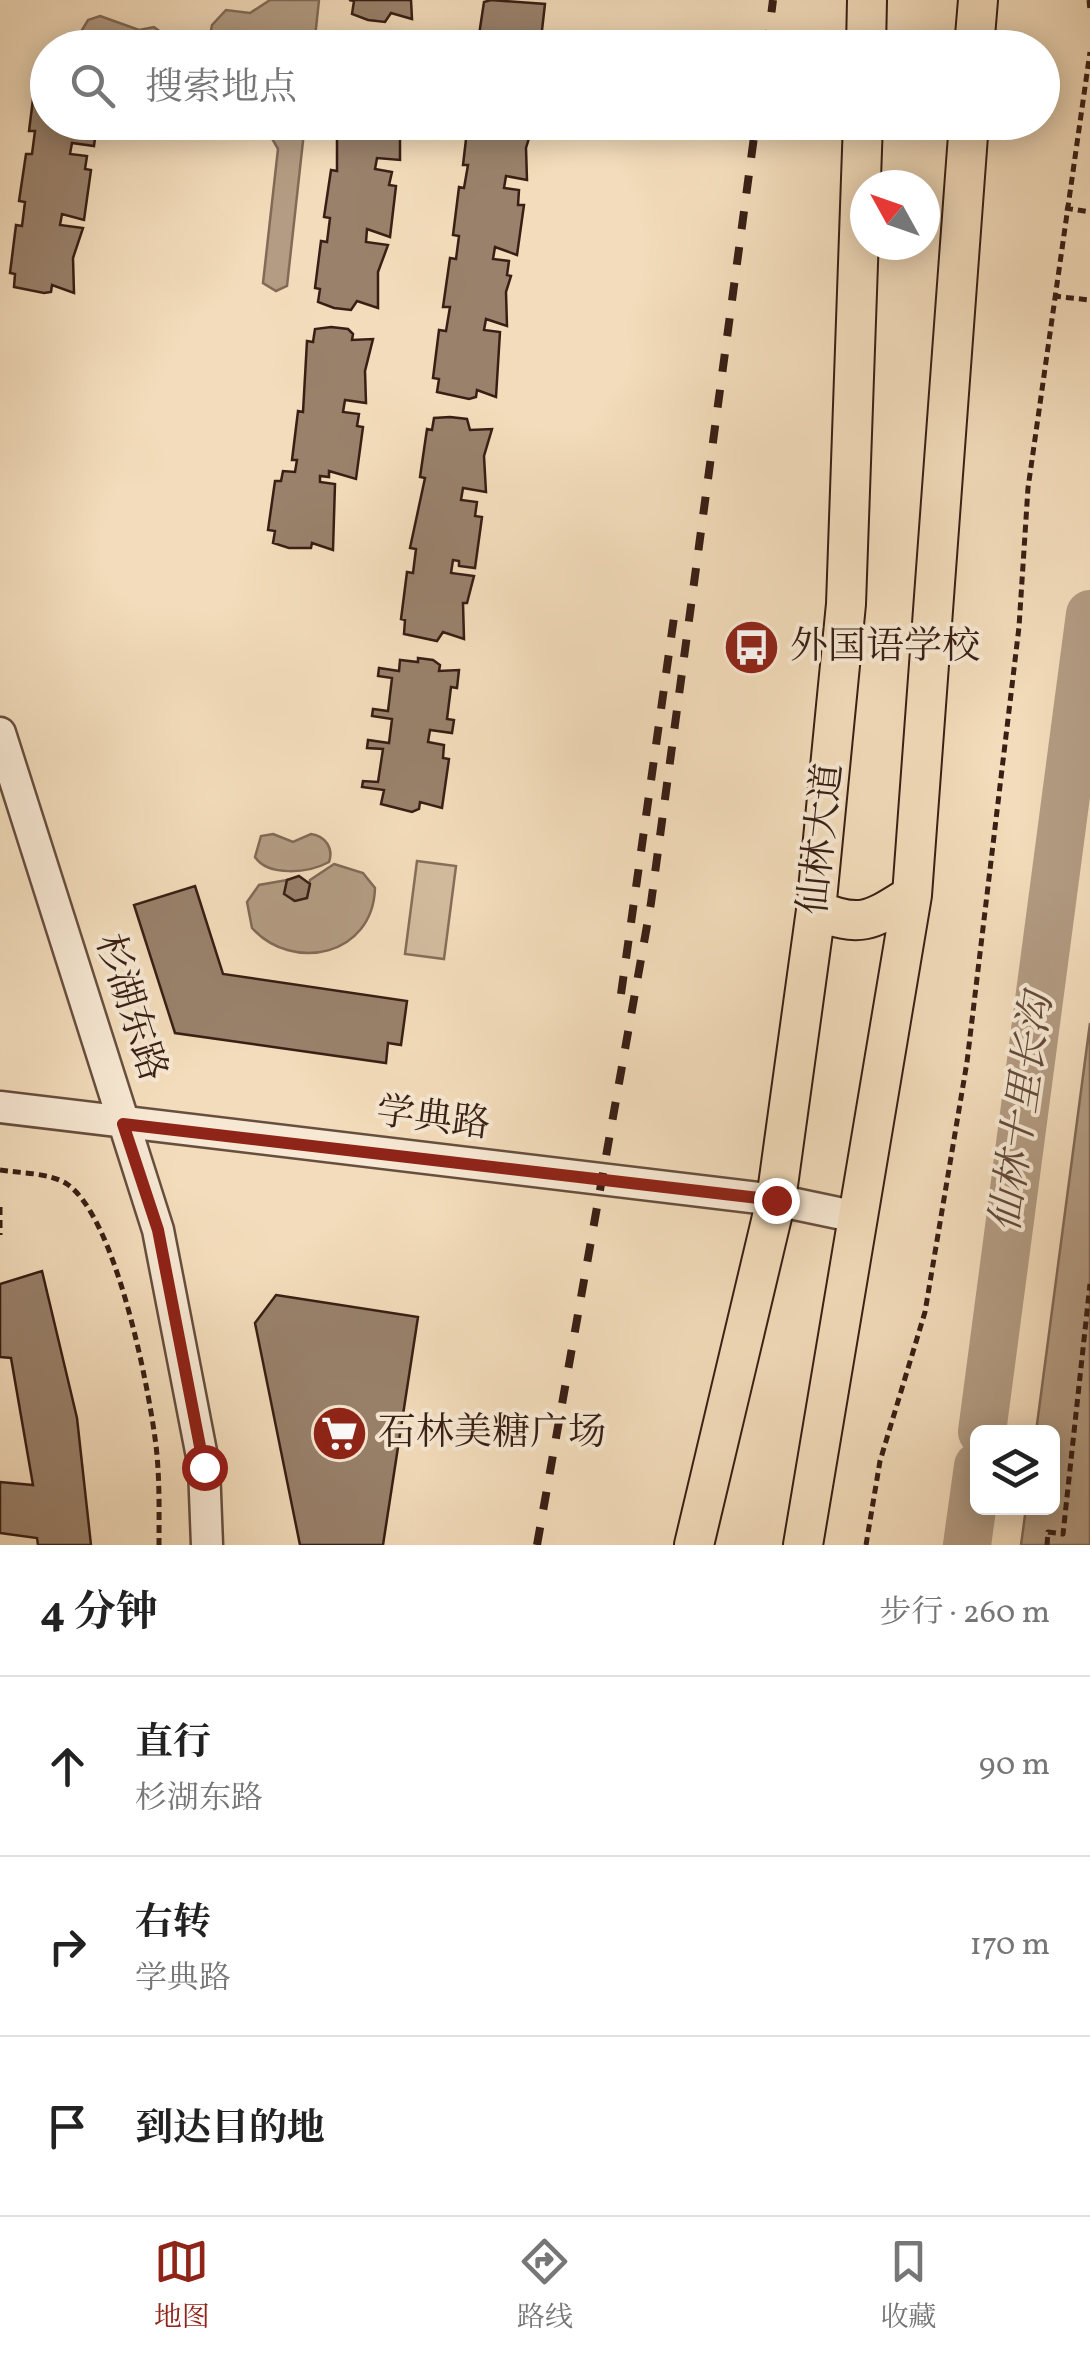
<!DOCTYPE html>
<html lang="zh">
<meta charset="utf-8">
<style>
body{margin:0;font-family:Vollkorn,"Noto Serif SC",serif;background:#f2f2f2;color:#222}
.controls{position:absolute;right:30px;bottom:30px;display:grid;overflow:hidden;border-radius:15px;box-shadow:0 5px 25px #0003}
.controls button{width:90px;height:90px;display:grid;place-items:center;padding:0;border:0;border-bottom:2px solid #e0e0e0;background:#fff;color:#222;font:50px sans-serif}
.compass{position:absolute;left:850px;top:170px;width:90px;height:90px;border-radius:50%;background:#fff;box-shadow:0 5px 25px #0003;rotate:310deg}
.stop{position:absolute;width:30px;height:30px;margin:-22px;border:8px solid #8f2418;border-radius:50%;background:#fff}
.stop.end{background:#8f2418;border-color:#fff;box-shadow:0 2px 10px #0008}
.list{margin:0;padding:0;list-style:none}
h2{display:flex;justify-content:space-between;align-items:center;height:130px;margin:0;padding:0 40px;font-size:42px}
h2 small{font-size:32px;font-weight:400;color:#767676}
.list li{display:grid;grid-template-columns:65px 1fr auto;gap:30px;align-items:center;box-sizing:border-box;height:180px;padding:0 40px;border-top:2px solid #e0e0e0}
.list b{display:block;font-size:38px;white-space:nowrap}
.list p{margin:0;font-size:32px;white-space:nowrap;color:#767676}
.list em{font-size:32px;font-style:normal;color:#767676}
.icon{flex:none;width:55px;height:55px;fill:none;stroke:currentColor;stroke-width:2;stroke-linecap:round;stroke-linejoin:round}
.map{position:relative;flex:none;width:1090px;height:1545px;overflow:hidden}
.search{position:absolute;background:#fff;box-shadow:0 5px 25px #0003;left:30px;right:30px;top:30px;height:110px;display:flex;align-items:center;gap:25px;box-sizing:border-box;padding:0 35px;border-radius:55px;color:#767676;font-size:38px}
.sheet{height:670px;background:#fff}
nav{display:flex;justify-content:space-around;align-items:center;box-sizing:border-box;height:140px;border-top:2px solid #e0e0e0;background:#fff;font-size:28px;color:#767676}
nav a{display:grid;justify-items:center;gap:5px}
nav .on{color:#8f2418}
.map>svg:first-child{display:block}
.green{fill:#d3bc9f;stroke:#866e5a;stroke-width:2.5}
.water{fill:#b39c83;stroke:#826a57;stroke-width:2.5}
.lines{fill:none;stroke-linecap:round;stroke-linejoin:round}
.river{stroke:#b39c83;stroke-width:48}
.building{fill:#99816b;stroke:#381f15;stroke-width:2.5}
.minor-casing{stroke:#674e3e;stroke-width:35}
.major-casing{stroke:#381f15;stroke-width:42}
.path{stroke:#381f15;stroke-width:5;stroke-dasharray:8 5;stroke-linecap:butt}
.minor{stroke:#f7e8d3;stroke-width:30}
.major{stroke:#f3dcbb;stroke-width:38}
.rail{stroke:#381f15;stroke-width:8;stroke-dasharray:18 18;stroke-linecap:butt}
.route{stroke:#8f2418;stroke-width:12}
.labels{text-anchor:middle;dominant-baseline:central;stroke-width:8;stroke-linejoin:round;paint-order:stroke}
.poi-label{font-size:38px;fill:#381f15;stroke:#f7e8d3;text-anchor:start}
.street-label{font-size:38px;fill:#381f15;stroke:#f7e8d3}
.water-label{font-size:40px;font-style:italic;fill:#634b3c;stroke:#f7e8d3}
</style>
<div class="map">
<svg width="1090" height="1545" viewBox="0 0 1090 1545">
<rect width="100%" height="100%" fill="#f3dcbb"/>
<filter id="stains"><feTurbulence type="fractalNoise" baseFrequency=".002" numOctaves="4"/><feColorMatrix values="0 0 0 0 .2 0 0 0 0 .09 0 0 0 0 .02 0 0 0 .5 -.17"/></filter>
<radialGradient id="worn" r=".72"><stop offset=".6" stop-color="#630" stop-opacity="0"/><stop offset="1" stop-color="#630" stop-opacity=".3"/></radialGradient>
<path class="green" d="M417,861L456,866L444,959L405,954Z"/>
<path class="water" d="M270,0H319L314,47H208L212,25L226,10L250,13Z
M100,16L139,30L154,27L181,47H91L82,30L88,20Z
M263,123H305L287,286L276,291L263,283L278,149Z
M273,834L293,842L311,834C325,836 334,848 329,862C309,873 268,877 255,857L261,836Z
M334,864L363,873L375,888C373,956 293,973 252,928L247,902L259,885L287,880L285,894L294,901L307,898L310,880Z
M1090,1023V1545H1021L1026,1508H1052V1432H1036Z"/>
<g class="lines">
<path class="river" d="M982,1432L1090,614
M967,1545L978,1466"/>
</g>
<path class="building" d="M349,0H411L412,19L391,13L385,22L368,20L352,14L354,1Z
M491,0L545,4L540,48H477L484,2Z
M42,71L48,72V122H93L92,130H96L94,146L72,143L70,154L87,156L85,169L91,170L84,220L62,214L60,225L83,228L73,258L74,293L52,285L51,292L44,293L14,287L15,274L10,273L16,225L22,226L25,202L19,201L26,154H32L35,131H29L35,83H41Z
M337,122H400V160L377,158L375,169L392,172L389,185L396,186L390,237L367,229L366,242L388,245L378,272V308L357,301L351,310L334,308L318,302L320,289L315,288L321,241L327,242L330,218L324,217L331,170L337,171Z
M468,122H534L526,148L527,180L506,176L504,188L519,190L518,205H524L517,255L495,247L493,259L509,261L507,275L511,276L506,292L507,326L486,319L484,330L500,332L496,397L477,390L476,397L469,399L437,392L439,379L433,378L439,330L446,331L450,307H443L450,258L456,259L459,236L453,235L459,187L464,188L468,165H463Z
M331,327L348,329L353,334L352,340L373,339L365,371L366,403L345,400L343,412L359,414L357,426L363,427L356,479L329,471V477L320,476V482L335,484L333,550L312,543L311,548H289L273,543L275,531L268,530L275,481H281L283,471L295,472L297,460H292L298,411L303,412L307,341L313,342L315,329Z
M450,417L467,419L470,430L492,429L484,456L486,492L463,488L461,500L477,502L475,516L482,517L475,568L459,566V561L453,560L451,573L474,576L467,603H463L464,639L443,632L437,641L404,634L405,620L401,619L407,572L413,573L416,549L410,548L425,478L420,477L427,429L432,430L434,418Z
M418,658L433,660L440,665L439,671L459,670L457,688L451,687L447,719L454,720L452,733L430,730L428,742L444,745L443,758L449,759L442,808L420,802L419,809L412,812L381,804L384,790L362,787L363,781L378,782L383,749L367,748L368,740L389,743L392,719L372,716L373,709L388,711L392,678L378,676L379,668L399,671L400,660L418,662Z
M299,876L310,884L307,898L295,901L284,894L287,880Z
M195,886L223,974L407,1001L401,1045L388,1043L386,1063L175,1033L134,905Z
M42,1271L77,1418L91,1545H38L37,1538L0,1533V1482L33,1485L11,1358L0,1357V1284Z
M276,1295L418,1317L383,1545H300L255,1323Z"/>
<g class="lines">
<defs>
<path id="minor" d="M0,733L158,1230L204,1467L207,1545
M0,1107L776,1200L857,1217"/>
<path id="major" d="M866,48L867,0
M974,48L978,0
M816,910C862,929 872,920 912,895
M694,1545L776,1200L816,910L846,604L863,122
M803,1545L912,895L969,122"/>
</defs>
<use href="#minor" class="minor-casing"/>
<use href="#major" class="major-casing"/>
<path class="path" d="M1089,0L1090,10
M1065,208L1090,212
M1053,296L1090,300
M0,1170C19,1173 51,1173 67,1184C115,1217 147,1379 155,1438C160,1473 159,1510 159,1545
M0,1207V1235
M866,1545L880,1461L925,1312L967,1062L1019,627L1028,488L1090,52
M1047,1545L1048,1532L1063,1534L1090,1284"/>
<use href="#minor" class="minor"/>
<use href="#major" class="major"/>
<path class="rail" d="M767,48L773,0
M621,994L676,603
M537,1545L651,903L756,122"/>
</g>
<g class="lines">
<path class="route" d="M204,1467L158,1230L123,1124L776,1200"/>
</g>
<defs>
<symbol id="bus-disc" viewBox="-11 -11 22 22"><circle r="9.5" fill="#8f2418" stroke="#f7e8d3"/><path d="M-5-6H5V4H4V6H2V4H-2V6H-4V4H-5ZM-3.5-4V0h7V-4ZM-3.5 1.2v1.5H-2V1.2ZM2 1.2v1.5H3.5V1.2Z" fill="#fff"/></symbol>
<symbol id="supermarket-disc" viewBox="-11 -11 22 22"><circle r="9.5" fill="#8f2418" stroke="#f7e8d3"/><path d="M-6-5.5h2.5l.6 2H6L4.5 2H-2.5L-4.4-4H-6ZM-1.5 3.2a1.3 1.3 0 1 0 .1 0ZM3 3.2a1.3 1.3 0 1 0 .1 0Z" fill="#fff"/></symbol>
</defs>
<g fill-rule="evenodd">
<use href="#bus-disc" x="720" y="616" width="63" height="63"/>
<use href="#supermarket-disc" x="308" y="1402" width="63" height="63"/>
</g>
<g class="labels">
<g class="poi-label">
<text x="790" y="648">外国语学校</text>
<text x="378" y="1434">石林美糖广场</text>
</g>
<g class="street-label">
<text transform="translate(823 839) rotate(-84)">仙林大道</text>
<text transform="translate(129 1008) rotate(72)">杉湖东路</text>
<text transform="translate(433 1120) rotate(7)">学典路</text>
</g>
<g class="water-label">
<text transform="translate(1024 1113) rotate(-82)">仙林十里长沟</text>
</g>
</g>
<rect width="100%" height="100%" filter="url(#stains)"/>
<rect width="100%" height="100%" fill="url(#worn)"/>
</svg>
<div class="controls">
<button><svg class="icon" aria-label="layers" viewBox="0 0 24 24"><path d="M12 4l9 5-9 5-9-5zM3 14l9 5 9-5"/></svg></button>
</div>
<svg class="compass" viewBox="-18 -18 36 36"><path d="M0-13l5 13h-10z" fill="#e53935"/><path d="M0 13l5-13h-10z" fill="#767676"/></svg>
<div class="stop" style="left:204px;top:1467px"></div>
<div class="stop end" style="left:776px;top:1200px"></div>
<div class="search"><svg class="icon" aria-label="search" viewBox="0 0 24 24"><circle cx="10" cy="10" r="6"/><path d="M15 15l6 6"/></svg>搜索地点</div>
</div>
<section class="sheet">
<h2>4 分钟<small>步行 · 260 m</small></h2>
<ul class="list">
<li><svg class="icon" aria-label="ahead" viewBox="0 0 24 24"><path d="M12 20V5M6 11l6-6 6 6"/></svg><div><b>直行</b><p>杉湖东路</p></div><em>90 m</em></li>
<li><svg class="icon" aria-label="right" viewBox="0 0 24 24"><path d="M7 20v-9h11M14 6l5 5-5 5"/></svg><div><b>右转</b><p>学典路</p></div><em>170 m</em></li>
<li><svg class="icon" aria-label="arrive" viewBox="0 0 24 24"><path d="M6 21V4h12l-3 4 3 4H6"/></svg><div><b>到达目的地</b></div></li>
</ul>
</section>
<nav>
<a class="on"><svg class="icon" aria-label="map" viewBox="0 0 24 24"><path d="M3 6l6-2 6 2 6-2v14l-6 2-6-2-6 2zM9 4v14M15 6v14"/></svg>地图</a>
<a><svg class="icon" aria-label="directions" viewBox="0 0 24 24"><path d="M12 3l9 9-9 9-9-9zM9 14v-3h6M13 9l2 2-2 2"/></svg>路线</a>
<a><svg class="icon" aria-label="saved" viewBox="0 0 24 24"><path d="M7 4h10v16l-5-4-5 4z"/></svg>收藏</a>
</nav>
